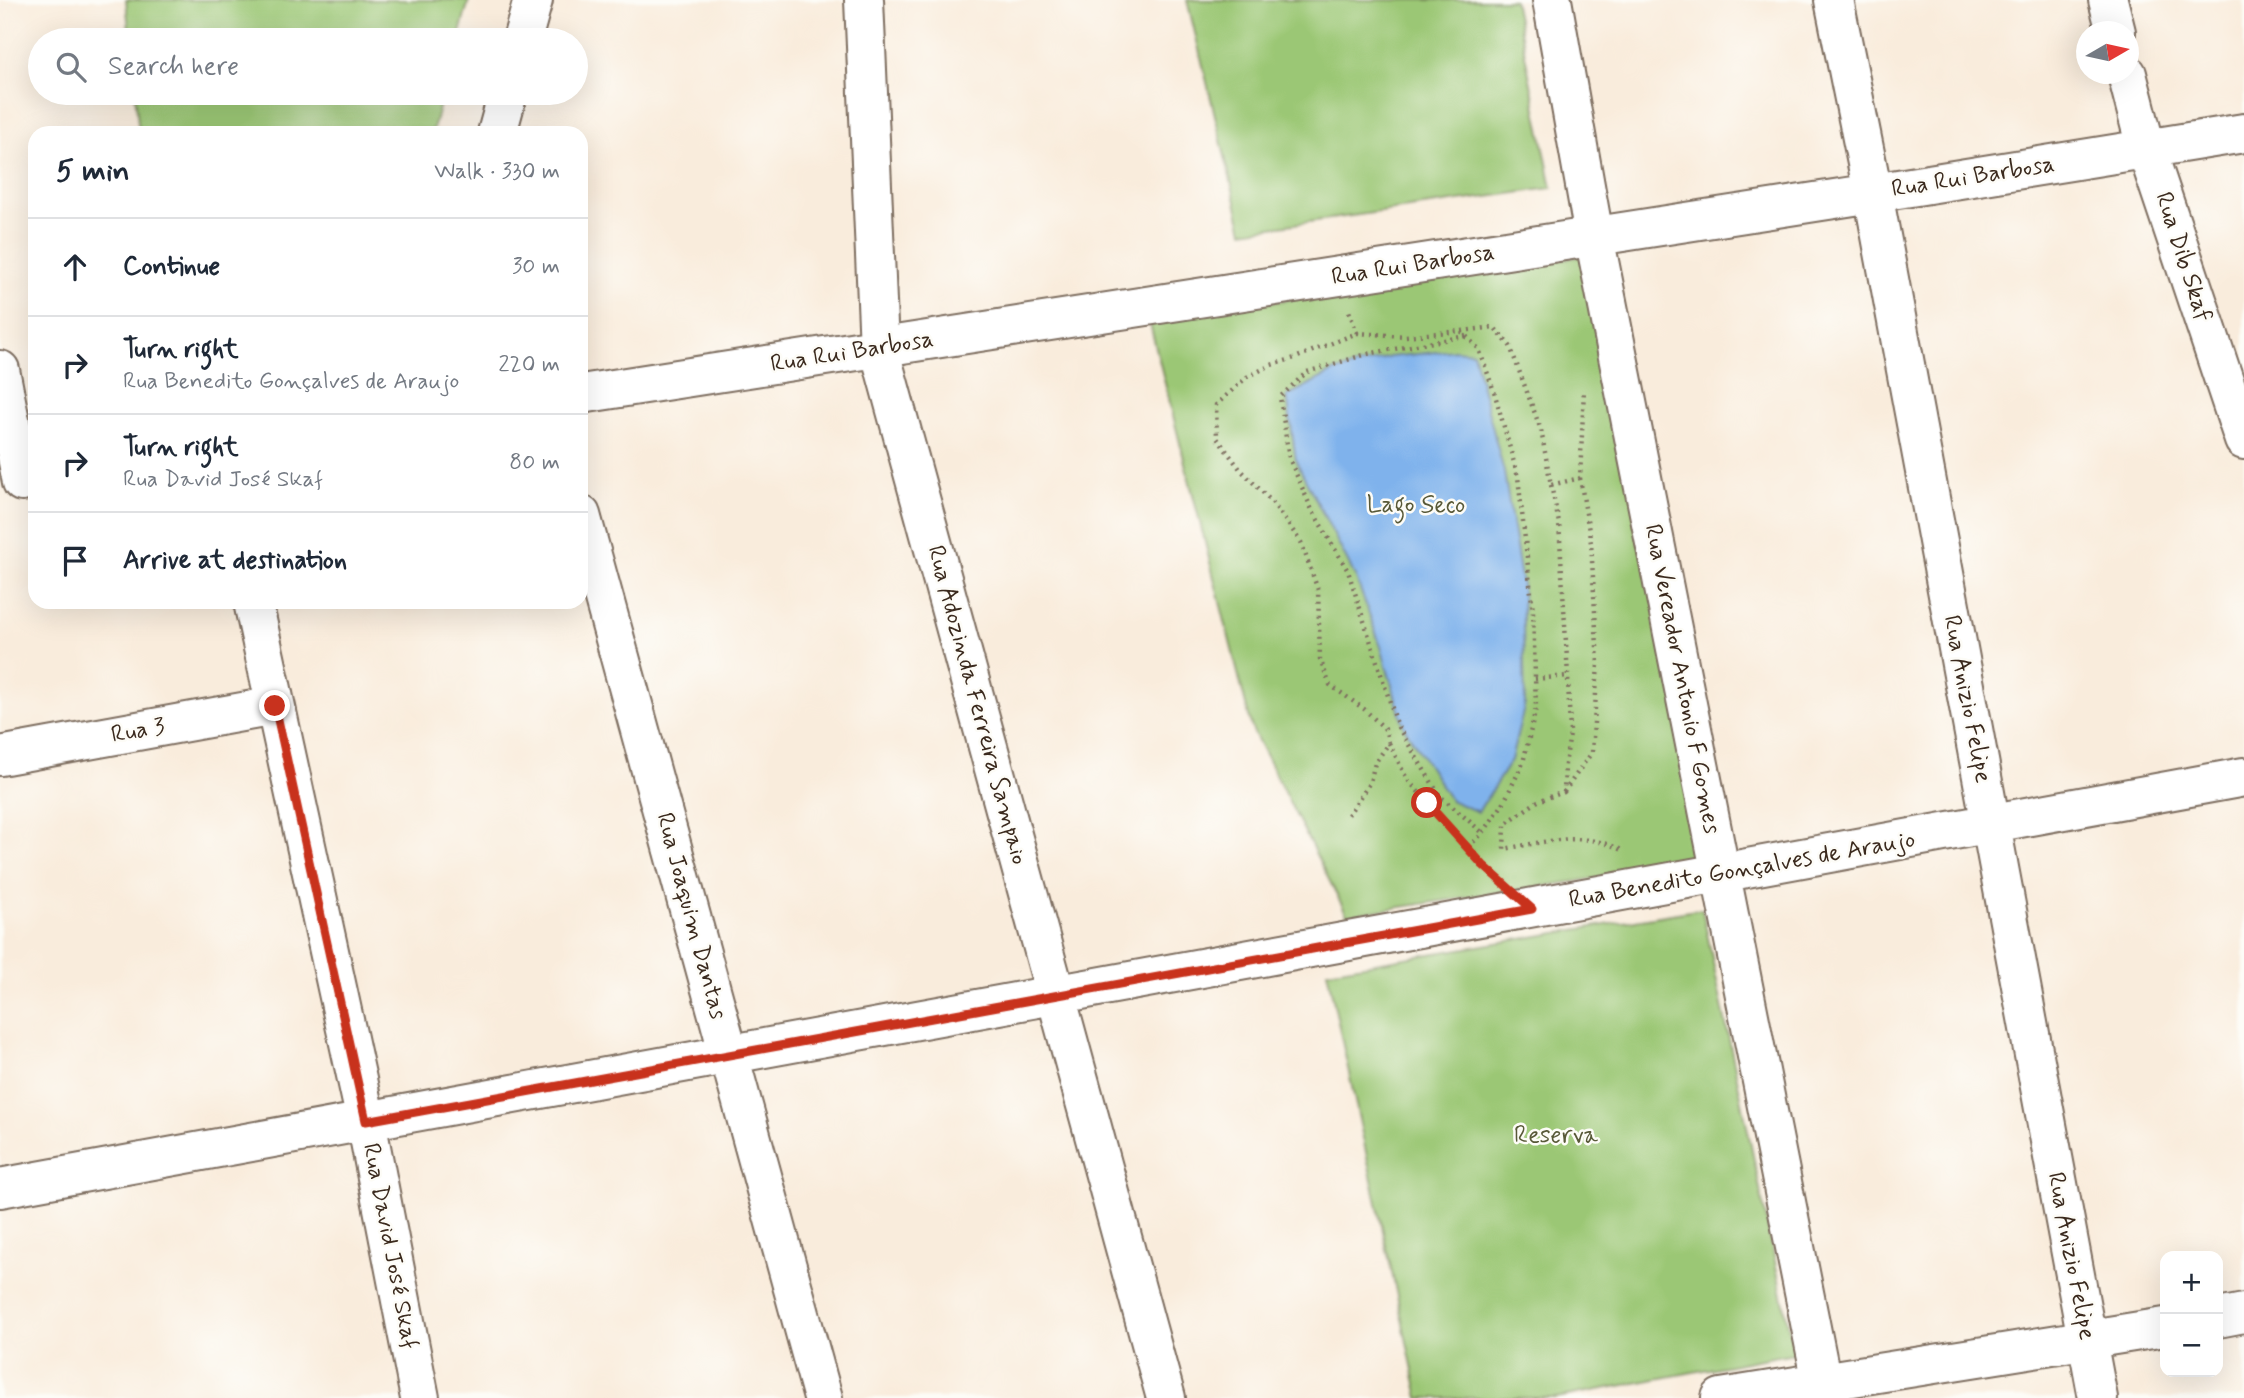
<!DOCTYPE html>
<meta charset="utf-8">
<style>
body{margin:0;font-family:Mynerve,sans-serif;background:#f6f6f7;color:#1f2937}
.controls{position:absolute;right:21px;bottom:21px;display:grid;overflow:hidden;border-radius:14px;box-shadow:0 7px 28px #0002}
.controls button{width:63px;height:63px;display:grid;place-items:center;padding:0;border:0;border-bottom:2px solid #e0e1e3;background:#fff;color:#1f2937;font:35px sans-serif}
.compass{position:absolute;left:2076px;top:21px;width:63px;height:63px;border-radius:50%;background:#fff;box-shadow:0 7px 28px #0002;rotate:81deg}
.stop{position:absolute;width:21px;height:21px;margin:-16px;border:5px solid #c8321e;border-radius:50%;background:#fff}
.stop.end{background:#c8321e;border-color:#fff;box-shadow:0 2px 7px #0008}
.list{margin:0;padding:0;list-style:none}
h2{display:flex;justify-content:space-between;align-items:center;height:91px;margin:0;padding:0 28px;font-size:30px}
h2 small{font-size:23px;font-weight:400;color:#747a83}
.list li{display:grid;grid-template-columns:46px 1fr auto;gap:21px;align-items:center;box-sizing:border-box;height:98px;padding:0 28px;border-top:2px solid #e0e1e3}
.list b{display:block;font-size:26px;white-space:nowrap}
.list p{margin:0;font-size:23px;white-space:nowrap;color:#747a83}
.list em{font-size:23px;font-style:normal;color:#747a83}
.icon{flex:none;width:38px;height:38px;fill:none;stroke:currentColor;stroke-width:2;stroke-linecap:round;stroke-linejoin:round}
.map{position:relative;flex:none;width:2244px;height:1398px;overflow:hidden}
.search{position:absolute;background:#fff;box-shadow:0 7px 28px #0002;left:28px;top:28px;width:560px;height:77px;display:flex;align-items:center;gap:18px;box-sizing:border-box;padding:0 24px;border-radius:38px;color:#747a83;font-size:26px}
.panel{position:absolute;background:#fff;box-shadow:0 7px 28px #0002;left:28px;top:126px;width:560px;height:483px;border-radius:21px}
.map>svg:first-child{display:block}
.green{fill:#9bc774;stroke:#6b7849;stroke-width:2}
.water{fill:#7fb2ec;stroke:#5d6e85;stroke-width:2}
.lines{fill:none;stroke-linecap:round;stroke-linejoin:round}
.minor-casing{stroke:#7e6e60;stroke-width:42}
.path{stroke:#7e6e60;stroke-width:4.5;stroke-dasharray:2 5;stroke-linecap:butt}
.minor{stroke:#fff;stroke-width:38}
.route{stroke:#c8321e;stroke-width:9}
.labels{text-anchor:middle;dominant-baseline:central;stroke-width:5;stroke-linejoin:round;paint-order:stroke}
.street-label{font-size:24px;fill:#3b2a1e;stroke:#fdfcf7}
.park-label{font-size:24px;fill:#585938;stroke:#fdfcf7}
</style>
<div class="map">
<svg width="2244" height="1398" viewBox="0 0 2244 1398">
<rect width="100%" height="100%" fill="#fdfcf7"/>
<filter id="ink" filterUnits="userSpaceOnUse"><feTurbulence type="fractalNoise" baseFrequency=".0143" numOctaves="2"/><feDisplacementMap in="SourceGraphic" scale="14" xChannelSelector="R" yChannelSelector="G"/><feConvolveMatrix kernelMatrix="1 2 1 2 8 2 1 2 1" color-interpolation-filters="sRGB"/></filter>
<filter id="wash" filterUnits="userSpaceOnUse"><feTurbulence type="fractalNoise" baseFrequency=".00686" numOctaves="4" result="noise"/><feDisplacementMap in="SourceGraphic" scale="28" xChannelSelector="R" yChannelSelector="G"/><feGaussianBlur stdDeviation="1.57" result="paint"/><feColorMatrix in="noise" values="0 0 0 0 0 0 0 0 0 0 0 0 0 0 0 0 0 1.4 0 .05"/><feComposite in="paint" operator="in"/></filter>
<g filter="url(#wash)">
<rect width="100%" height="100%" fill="#f9ecdc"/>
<path class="green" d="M126,0H469L458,40H130Z
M1187,0H1514L1552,188L1243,231Z
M135,93H443L432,133H139Z
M1584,256L1707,862L1347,915L1252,729L1149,320Z
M1702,909L1794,1353L1556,1398H1419L1327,971Z"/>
<path class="water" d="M1455,350L1473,352L1504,472L1522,584L1525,704L1511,760L1478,812L1450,800L1404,727L1381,647L1356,578L1296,461L1287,396L1333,372L1390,357Z"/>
</g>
<g filter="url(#ink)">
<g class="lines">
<defs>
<path id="minor" d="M864,0L879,348L1166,1398
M1552,0L1594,236L1825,1398
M1834,0L1873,193L2098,1398
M2108,0L2116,32
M522,40L533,0
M2127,74L2146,148L2244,440
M497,133L508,93
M0,370L22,482
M581,394L1873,193L2244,133
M581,515L823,1398
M253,602L366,1121L420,1398
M0,756L275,706
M0,1188L2244,777
M2218,1318L2244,1313
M1721,1398L2165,1327"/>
</defs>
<use href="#minor" class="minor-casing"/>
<path class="path" d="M1462,331L1494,327L1510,346L1541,430L1551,485L1580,478L1584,389
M1357,333L1405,336L1461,331L1479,349L1494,391L1518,477L1533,611L1536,708L1523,763L1503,804L1483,833L1468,847
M1466,336L1367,354L1307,372L1280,397L1289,458L1312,510L1348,571L1398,727L1440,796L1483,833
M1551,485L1559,523L1568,676L1570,734L1565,764L1564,792L1538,801L1505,824L1504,849C1544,842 1586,830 1623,851
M1535,679L1568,676
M1389,743L1407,779L1483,865L1494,875
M1564,792L1592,752L1598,664L1591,543L1580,478
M1427,803L1440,796
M1348,815L1370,782L1375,763L1389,743L1385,729L1364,709L1330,685L1320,659L1318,590L1301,542L1272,502L1240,469L1217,438L1216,405L1247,377L1271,365L1295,358L1357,333L1349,311"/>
<use href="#minor" class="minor"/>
</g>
</g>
<g class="lines" filter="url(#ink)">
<path class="route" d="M275,706L366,1121L1532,909L1483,865L1427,803"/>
</g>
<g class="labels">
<g class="street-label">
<text transform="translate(1973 177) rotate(-9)">Rua Rui Barbosa</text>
<text transform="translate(2183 257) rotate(72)">Rua Dib Skaf</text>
<text transform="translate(1413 265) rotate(-9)">Rua Rui Barbosa</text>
<text transform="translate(852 352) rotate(-9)">Rua Rui Barbosa</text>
<text transform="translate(1682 679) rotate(79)">Rua Vereador Antonio F Gomes</text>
<text transform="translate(1967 699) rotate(79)">Rua Anizio Felipe</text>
<text transform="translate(977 705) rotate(75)">Rua Adozinda Ferreira Sampaio</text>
<text transform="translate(138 731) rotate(-10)">Rua 3</text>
<text transform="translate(1742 870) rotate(-10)">Rua Benedito Gonçalves de Araujo</text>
<text transform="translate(691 916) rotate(75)">Rua Joaquim Dantas</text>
<text transform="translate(390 1246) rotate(79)">Rua David José Skaf</text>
<text transform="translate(2071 1256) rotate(79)">Rua Anizio Felipe</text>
</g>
<g class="park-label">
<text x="1416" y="505">Lago Seco</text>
<text x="1556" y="1135">Reserva</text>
</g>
</g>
</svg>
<div class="controls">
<button>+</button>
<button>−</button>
</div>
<svg class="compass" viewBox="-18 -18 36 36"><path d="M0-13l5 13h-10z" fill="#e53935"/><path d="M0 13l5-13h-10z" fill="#747a83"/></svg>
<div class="stop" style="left:1427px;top:803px"></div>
<div class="stop end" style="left:275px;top:706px"></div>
<div class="search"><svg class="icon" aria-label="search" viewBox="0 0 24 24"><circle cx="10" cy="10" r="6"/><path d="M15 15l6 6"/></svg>Search here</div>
<section class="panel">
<h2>5 min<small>Walk · 330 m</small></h2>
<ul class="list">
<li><svg class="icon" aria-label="ahead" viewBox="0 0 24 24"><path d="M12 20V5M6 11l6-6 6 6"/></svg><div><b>Continue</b></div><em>30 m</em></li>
<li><svg class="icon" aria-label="right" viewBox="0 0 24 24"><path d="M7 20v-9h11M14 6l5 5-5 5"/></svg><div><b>Turn right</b><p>Rua Benedito Gonçalves de Araujo</p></div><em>220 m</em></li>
<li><svg class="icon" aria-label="right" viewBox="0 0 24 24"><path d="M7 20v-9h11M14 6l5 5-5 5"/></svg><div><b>Turn right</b><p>Rua David José Skaf</p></div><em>80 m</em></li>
<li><svg class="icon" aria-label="arrive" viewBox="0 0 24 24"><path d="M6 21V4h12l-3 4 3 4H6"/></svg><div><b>Arrive at destination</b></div></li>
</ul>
</section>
</div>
